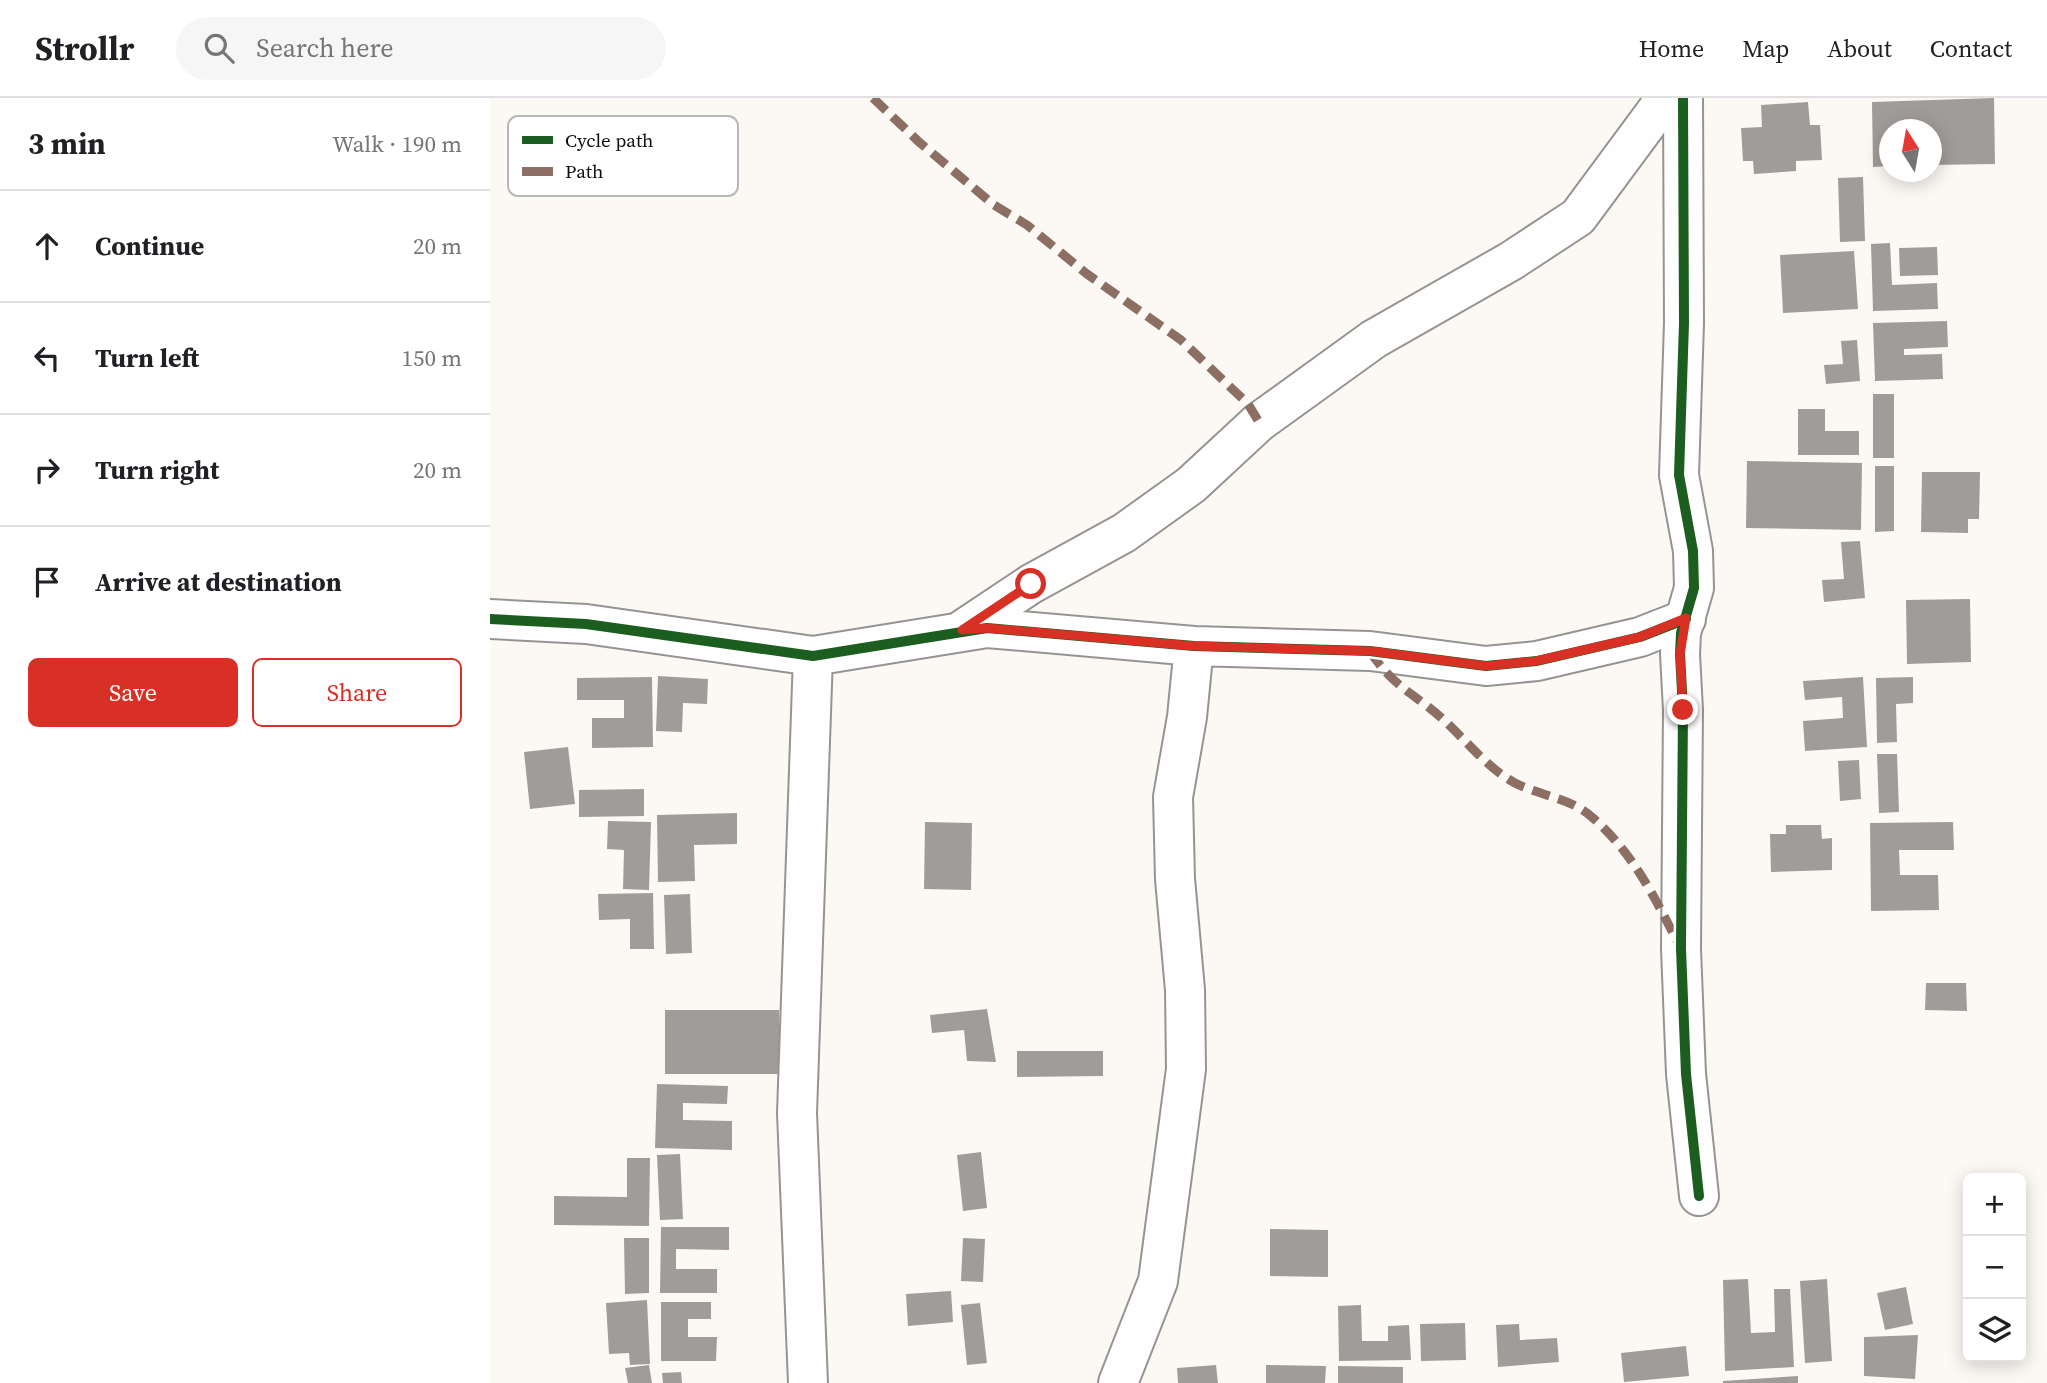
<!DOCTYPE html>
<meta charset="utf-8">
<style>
body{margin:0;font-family:"Source Serif 4",serif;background:#f6f6f6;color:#202124}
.controls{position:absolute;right:21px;bottom:21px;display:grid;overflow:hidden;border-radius:10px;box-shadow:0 4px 18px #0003}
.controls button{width:63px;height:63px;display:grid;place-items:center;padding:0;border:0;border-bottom:2px solid #e0e0e0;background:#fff;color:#202124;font:35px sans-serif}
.compass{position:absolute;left:1389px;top:21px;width:63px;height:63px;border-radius:50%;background:#fff;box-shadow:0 4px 18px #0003;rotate:349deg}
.stop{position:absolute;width:21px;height:21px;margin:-16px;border:5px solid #d93025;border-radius:50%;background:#fff}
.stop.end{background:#d93025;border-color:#fff;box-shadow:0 2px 7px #0008}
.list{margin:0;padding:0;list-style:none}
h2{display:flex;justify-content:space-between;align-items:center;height:91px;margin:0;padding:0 28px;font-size:30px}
h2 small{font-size:23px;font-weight:400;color:#757577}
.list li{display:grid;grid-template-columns:46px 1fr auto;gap:21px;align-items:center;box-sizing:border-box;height:112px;padding:0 28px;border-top:2px solid #e0e0e0}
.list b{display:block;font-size:26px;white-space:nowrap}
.list em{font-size:23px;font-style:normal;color:#757577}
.actions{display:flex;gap:14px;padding:21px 28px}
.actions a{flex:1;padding:16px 0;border:2px solid #d93025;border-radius:10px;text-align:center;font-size:24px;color:#d93025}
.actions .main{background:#d93025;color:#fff}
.icon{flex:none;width:38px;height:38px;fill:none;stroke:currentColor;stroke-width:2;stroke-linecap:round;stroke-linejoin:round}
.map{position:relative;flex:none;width:1557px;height:1285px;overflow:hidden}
header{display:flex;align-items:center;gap:42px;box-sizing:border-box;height:98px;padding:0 35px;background:#fff;border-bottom:2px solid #e0e0e0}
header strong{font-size:33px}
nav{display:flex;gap:38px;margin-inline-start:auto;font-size:24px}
.search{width:490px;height:63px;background:#f6f6f6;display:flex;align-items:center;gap:18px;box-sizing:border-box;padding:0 24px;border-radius:38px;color:#757577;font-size:26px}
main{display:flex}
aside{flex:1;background:#fff}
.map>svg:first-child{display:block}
.building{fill:#a09c9a}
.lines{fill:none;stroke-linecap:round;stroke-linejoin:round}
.minor-casing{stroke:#969493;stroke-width:42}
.minor{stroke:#fffefe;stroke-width:38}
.quiet{stroke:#8d6e63;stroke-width:9;stroke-dasharray:18 9;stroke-linecap:butt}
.cycleway-casing{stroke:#fff;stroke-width:15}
.cycleway{stroke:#1b5e20;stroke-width:10}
.route{stroke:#d93025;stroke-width:9}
.key{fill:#fff;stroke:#b7b7b7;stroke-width:2}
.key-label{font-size:19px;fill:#0f0f0f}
</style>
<header>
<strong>Strollr</strong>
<div class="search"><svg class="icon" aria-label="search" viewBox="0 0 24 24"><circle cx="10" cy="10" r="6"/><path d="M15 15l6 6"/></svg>Search here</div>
<nav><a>Home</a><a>Map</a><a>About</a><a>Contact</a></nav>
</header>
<main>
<aside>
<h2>3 min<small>Walk · 190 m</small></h2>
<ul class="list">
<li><svg class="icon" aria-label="ahead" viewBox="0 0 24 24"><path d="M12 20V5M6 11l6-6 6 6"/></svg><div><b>Continue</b></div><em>20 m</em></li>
<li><svg class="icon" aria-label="left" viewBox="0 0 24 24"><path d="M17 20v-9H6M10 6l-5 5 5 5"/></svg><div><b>Turn left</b></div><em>150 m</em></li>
<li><svg class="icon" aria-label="right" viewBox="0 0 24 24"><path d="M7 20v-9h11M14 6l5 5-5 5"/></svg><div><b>Turn right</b></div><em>20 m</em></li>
<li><svg class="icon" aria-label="arrive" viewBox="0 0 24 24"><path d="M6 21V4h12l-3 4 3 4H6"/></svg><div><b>Arrive at destination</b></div></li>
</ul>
<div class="actions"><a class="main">Save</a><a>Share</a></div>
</aside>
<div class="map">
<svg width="1557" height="1285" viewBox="0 0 1557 1285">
<rect width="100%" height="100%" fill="#fcf9f5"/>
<path class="building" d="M1504,0L1505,66L1442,67V32H1400V68L1383,69L1382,4Z
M1318,4L1320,27H1330L1332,62L1306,63V73L1264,76L1263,63H1253L1251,30L1272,29L1271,7Z
M1373,79L1375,143L1350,144L1348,80Z
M1400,145L1402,187L1447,185L1448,211L1383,213L1381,146Z
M1447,149L1448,177L1410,178L1409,150Z
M1364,153L1368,211L1293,215L1290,157Z
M1457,223L1458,249L1414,251V257L1452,256L1453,281L1385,283L1383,225Z
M1367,242L1370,283L1336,286L1334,267L1353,266L1351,243Z
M1383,296H1404V360H1383Z
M1308,311H1335V333H1369V357H1308Z
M1257,363L1372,365L1371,432L1256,430Z
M1385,368H1404V433L1385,434Z
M1432,374H1490L1489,421H1478V435L1431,434Z
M1370,443L1375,500L1334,504L1332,482L1354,481L1351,444Z
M1480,501L1481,564L1417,566L1416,502Z
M168,578L218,581L217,606L193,605L192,634L166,633Z
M162,579L163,649L102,650V620H134V602H87V580Z
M1373,579L1377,649L1315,653L1313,623L1353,620L1352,599L1315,602L1313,583Z
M1423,579V605L1406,606L1407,644L1387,645L1386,580Z
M78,649L85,706L40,711L34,654Z
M1387,656H1407L1409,714L1389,715Z
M1369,662L1371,701L1350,703L1348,663Z
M154,691V718L89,719V692Z
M247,715V746L204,747L205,783L168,784L167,717Z
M118,723L161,724L159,792L133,791L134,752L117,751Z
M435,724L482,725L481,792L434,791Z
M1463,724L1464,752H1409L1410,777H1448L1449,812L1381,813L1380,725Z
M1296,727H1331L1332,741L1342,740V772L1281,774L1280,736H1296Z
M163,795L164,851H140V821L109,822L108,796Z
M200,796L202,855L176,856L174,797Z
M1436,885H1476L1477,913L1435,912Z
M497,911L506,964L477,963L474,932L442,935L440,917Z
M175,912H289V976H175Z
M527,953H613V978L527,979Z
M167,986L238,988L237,1006L193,1005V1022L242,1023V1052L165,1050Z
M491,1054L497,1110L473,1113L467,1057Z
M190,1056L193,1121L170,1122L167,1057Z
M137,1060H160L159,1128L64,1127V1098L137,1099Z
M171,1129H239V1152L186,1151V1171H227V1195H170Z
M780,1131L838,1132V1179L780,1178Z
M134,1140H159V1195L135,1196Z
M473,1140L495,1141L493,1184L471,1183Z
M1258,1181L1261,1235L1285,1234L1284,1191H1300L1304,1269L1235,1273L1233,1182Z
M1337,1181L1342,1263L1315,1265L1310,1183Z
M1416,1189L1423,1226L1395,1232L1387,1195Z
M461,1193L463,1224L418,1228L416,1196Z
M157,1202L160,1266L140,1267L139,1255L119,1256L116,1205Z
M171,1204H221V1221H198V1239H227L226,1263H171Z
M490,1205L497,1265L477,1267L471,1207Z
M871,1207L872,1243H898V1228L919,1227L921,1262L849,1263L848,1208Z
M975,1225L976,1262L931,1263L930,1226Z
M1029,1226L1030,1242L1067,1240L1069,1264L1008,1269L1006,1227Z
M1428,1237L1425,1281L1374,1278V1239Z
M1196,1248L1199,1278L1134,1284L1131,1255Z
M159,1267L162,1285H138L135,1270Z
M726,1267L728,1285H688L687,1270Z
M776,1267L836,1268L835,1285H776Z
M848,1268L913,1269V1285H848Z
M191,1274L192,1285H173L172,1275Z
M1308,1278V1285H1233V1283Z"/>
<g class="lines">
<defs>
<path id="minor" d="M1193,0L1194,225L1189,377L1203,453L1204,490L1191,535L1190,556L1193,612L1191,851L1196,976L1209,1098
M0,521L96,526L323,558L497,530L704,548L880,553L996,568L1047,563L1150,539L1196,521
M472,532L541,486L634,435L701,387L769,324L884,241L1021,163L1088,119L1176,0
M318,1285L307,1015L323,558
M628,1285L668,1183L696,971L695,892L685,781L683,699L697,619L704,548"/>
</defs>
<use href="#minor" class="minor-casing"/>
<use href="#minor" class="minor"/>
<path class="quiet" d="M383,0L429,44L504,107L537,127L597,176L691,242L758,306L769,324
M880,553C904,591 927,596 957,625C979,646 999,671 1025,685C1050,698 1082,700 1103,720C1142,754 1164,798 1187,843"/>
<defs>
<path id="cycleway" d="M1193,0L1194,225L1189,377L1203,453L1204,490L1191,535L1190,556L1193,612L1191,851L1196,976L1209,1098
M0,521L96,526L323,558L497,530L704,548L880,553L996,568L1047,563L1150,539L1196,521"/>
</defs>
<use href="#cycleway" class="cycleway-casing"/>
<use href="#cycleway" class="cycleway"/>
</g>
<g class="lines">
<path class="route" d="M541,486L472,532L497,530L704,548L880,553L996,568L1046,563L1150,539L1196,520L1190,556L1193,612"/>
</g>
<rect x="18" y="18" width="230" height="80" rx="10" class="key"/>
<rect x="32" y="38" width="31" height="8" fill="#1b5e20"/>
<rect x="32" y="69" width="31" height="9" fill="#8d6e63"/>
<g class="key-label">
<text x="75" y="49">Cycle path</text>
<text x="75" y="80">Path</text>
</g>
</svg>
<div class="controls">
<button>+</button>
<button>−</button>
<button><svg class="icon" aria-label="layers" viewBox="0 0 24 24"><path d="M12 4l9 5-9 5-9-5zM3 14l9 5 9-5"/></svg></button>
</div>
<svg class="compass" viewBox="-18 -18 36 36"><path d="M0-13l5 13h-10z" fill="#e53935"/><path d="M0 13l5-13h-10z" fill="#757577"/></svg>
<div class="stop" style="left:541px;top:486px"></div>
<div class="stop end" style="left:1193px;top:612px"></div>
</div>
</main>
